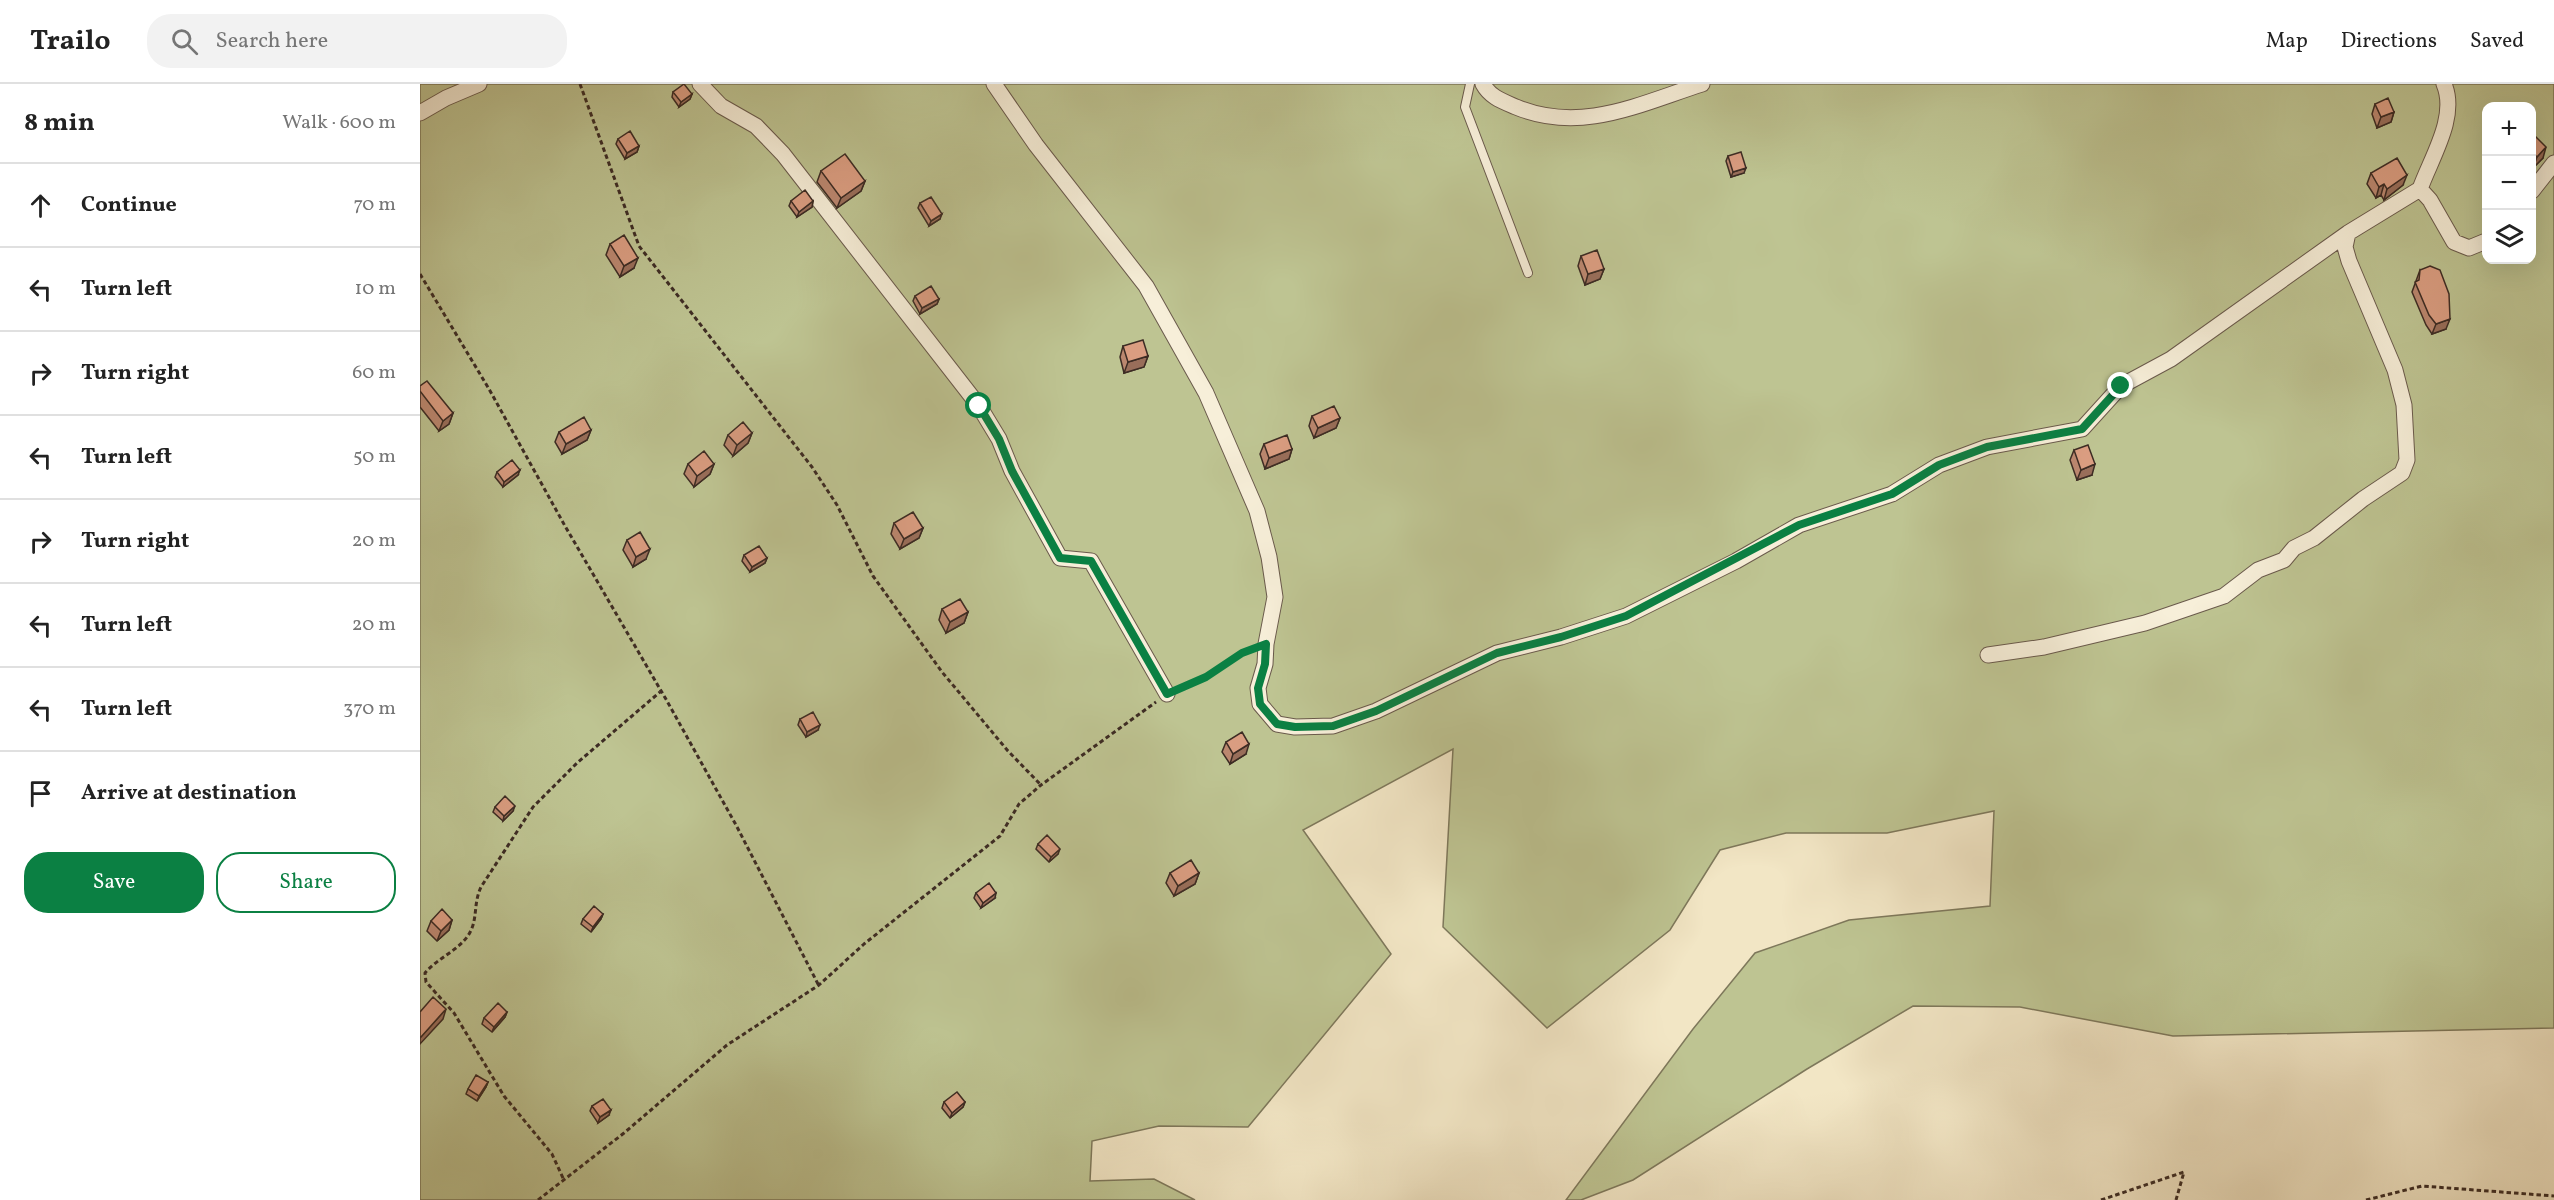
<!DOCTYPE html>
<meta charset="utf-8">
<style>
body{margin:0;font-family:Vollkorn,serif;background:#f2f2f2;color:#222}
.controls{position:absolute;right:18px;top:18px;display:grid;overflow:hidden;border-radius:12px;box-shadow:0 6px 24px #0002}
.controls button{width:54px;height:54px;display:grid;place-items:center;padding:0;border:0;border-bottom:2px solid #e0e0e0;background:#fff;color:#222;font:30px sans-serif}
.stop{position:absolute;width:18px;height:18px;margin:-14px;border:4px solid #0b8043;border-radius:50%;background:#fff}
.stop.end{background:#0b8043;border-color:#fff;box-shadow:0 2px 6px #0008}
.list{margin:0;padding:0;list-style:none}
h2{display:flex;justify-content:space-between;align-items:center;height:78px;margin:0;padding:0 24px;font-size:26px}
h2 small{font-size:20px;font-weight:400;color:#767676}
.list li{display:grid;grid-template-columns:39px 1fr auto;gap:18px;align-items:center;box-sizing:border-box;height:84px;padding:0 24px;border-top:2px solid #e0e0e0}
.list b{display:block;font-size:22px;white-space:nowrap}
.list em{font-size:20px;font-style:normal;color:#767676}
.actions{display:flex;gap:12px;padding:18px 24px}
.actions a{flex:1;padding:14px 0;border:2px solid #0b8043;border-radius:24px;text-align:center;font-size:21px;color:#0b8043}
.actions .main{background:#0b8043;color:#fff}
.icon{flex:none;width:33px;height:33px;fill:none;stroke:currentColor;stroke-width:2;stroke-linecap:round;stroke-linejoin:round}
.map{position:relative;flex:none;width:2134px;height:1116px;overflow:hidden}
header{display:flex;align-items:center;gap:36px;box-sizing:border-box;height:84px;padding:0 30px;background:#fff;border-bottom:2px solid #e0e0e0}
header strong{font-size:28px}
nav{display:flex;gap:33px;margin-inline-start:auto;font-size:21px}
.search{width:420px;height:54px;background:#f2f2f2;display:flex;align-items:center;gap:15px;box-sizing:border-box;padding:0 21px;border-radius:24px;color:#767676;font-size:22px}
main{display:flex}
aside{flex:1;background:#fff}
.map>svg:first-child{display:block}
.green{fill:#bec492;stroke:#7e785b;stroke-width:1.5;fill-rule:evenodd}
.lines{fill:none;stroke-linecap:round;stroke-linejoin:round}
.service-casing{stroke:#6a5a4c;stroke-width:10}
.minor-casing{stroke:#6a5a4c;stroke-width:17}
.path{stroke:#3d2c24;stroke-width:3;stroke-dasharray:4.5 3;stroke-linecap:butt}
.service{stroke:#f7efd9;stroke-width:8}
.minor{stroke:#f7efd9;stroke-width:15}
.wall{fill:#bb876f;stroke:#3d2c24;stroke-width:1.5}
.shaded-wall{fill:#996e5a;stroke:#3d2c24;stroke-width:1.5}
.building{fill:#da9d81;stroke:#3d2c24;stroke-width:1.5}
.route{stroke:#0b8043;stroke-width:8}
</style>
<header>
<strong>Trailo</strong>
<div class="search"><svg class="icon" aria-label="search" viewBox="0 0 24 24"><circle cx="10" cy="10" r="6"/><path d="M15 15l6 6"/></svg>Search here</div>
<nav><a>Map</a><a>Directions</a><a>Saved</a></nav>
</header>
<main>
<aside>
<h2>8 min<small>Walk · 600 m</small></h2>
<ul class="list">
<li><svg class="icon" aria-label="ahead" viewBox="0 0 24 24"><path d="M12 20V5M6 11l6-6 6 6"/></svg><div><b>Continue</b></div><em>70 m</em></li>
<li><svg class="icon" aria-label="left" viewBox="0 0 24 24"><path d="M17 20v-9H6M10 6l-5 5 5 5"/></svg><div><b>Turn left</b></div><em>10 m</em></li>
<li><svg class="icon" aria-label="right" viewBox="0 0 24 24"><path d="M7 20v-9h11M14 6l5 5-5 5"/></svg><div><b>Turn right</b></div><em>60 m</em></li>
<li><svg class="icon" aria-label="left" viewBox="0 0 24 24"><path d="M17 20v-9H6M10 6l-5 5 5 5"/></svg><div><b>Turn left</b></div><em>50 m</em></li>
<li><svg class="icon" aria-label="right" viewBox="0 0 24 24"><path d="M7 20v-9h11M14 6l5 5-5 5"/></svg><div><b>Turn right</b></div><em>20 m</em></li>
<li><svg class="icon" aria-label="left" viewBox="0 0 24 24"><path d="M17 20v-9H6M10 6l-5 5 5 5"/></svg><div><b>Turn left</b></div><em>20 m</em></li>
<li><svg class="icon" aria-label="left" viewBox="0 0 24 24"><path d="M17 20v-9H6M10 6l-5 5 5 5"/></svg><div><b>Turn left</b></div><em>370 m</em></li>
<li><svg class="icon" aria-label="arrive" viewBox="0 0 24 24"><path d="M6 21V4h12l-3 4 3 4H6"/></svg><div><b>Arrive at destination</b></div></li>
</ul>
<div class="actions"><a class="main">Save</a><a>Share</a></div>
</aside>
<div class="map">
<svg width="2134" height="1116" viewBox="0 0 2134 1116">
<rect width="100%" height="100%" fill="#f2e6c5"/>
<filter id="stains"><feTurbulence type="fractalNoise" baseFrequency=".00333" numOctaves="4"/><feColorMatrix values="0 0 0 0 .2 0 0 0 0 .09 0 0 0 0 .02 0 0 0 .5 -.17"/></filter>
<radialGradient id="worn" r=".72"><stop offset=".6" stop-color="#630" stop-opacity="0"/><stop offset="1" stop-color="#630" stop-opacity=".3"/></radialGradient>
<path class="green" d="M0,0H2134V944L1753,952L1600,923L1493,922L1387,985L1213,1096L1161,1116H1146L1273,945L1335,869L1429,836L1570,822L1574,727L1467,749H1366L1300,766L1250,846L1127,944L1023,843L1033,665L883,746L971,870L828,1043L739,1042L672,1057L670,1097L734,1095L775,1116H0ZM2066,22H2112V176H2066Z"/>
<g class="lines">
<defs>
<path id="service" d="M1050,0L1045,23L1108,189"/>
<path id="minor" d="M280,0L301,22L336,42L363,70L559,322L579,355L592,387L640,474L671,477L747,610
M574,0L616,61L726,202L786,309L837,427L849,473L855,513L846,560L845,580L838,604L840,620L857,640L875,643L913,642L956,627L1077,569L1141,553L1206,532L1316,477L1379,441L1472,410L1519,381L1567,363L1662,345L1701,302L1751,275L1928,149L2000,105L2010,116L2034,158L2049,164L2066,157
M1063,0C1070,13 1082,17 1096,23C1161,50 1219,20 1282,0
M0,29L26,14L59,0
M2000,105C2011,74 2038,33 2024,0
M2112,107L2134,79
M1568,571L1624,563L1725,539L1804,512L1838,486L1864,476L1874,464L1894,454L1943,415L1982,389L1987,376L1984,321L1975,286L1929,177L1925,163L1928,149"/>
</defs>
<use href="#service" class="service-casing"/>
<use href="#minor" class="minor-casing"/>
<path class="path" d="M160,0L219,162L392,383L417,421L453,492L522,588L588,667L621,701
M0,190L69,305L145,442L247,617L316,741L398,900
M760,604L786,593L830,566
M143,1094L132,1070L84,1012L34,929L6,898L5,889C19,872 44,865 52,844C57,831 54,818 61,803L113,723L157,679L240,608
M118,1116L204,1049L307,961L399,901L444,860L580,752L599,720L621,701L736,618
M1681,1116L1764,1088L1756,1116
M1946,1116L2002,1102L2134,1112"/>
<use href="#service" class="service"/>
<use href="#minor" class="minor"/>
</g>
<path class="wall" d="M253,8L272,10L270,15L259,23L252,13Z
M1955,20L1974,28L1971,38L1957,44L1952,30Z
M198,55L219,62L217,68L205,75L196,60Z
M2112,56L2123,74L2113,84L2112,82Z
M1308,72L1324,89L1311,93L1306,77Z
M401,87L445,97L441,107L417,124L397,98Z
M1951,89L1983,101L1964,116L1961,111L1956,114L1947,100Z
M371,117H393L392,123L377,133L369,122Z
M500,119L520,135L509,142L498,124Z
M190,160L214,184L200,193L186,171Z
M1161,172L1184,185L1180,195L1165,201L1158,182Z
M2000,186L2026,245L2012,250L2006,241L1992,208Z
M495,212L519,215L517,220L500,230L493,217Z
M703,262L728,272L724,283L704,289L700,273Z
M0,302L33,329L29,340L19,347L0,323Z
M892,332L920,334L916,344L894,354L889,342Z
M171,346L167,356L142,370L135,358L139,348Z
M332,349L328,359L313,372L304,361L308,351Z
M844,360L872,365L869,375L845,385L840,370Z
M1654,366L1672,391L1657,396L1650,376Z
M268,380H294L290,390L274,403L264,390Z
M77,388L98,391L83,403L75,393Z
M474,439L503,444L499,454L480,465L471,450Z
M207,456L226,475L213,483L203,466Z
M324,471L347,474L345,479L330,488L322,477Z
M522,525L548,528L544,539L526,549L519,536Z
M380,635L398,646L386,653L378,641Z
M806,658L826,670L810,680L802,668Z
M75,723L93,727L83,737L73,728Z
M618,760L638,770L629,778L616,765Z
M750,789H779L775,800L754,812L746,799Z
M556,809L575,814L561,824L554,814Z
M183,830L181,835L171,848L161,840L163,835Z
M32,836L29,846L17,857L7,847L11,837Z
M87,928L85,933L72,948L62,940L64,934Z
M68,998L66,1003L57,1017L46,1010L48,1005Z
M524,1018H545L543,1023L530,1034L522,1024Z
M172,1022L189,1031L178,1039L170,1027Z"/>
<path class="shaded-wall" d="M272,10L270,15L259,23L261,18Z
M1974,28L1971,38L1957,44L1961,33Z
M219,62L217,68L205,75L207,69Z
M2126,63L2123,74L2113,84L2117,73Z
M1326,84L1324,89L1311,93L1313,88Z
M1987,91L1983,101L1964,116L1967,105Z
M445,97L441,107L417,124L421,114Z
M1964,100L1961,111L1956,114L1959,103Z
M393,117L392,123L377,133L379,128Z
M522,130L520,135L509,142L511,137Z
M218,174L214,184L200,193L204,182Z
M1184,185L1180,195L1165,201L1168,190Z
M519,215L517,220L500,230L502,224Z
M2030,235L2026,245L2012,250L2016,240Z
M728,272L724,283L704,289L708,278Z
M33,329L29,340L19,347L23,337Z
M920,334L916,344L894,354L898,344Z
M171,346L167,356L142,370L146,360Z
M332,349L328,359L313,372L317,361Z
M872,365L869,375L845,385L849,374Z
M294,380L290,390L274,403L277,392Z
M1675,380L1672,391L1657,396L1661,386Z
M100,386L98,391L83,403L84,398Z
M503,444L499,454L480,465L484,455Z
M230,465L226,475L213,483L216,473Z
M347,474L345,479L330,488L332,483Z
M548,528L544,539L526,549L530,538Z
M400,641L398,646L386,653L387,648Z
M829,660L826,670L810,680L813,670Z
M95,722L93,727L83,737L84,732Z
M640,765L638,770L629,778L631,773Z
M779,789L775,800L754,812L758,802Z
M576,809L575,814L561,824L563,819Z
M183,830L181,835L171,848L173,843Z
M32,836L29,846L17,857L21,847Z
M26,925L23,935L0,960V954Z
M87,928L85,933L72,948L74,943Z
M68,998L66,1003L57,1017L59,1012Z
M545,1018L543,1023L530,1034L532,1029Z
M191,1026L189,1031L178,1039L180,1033Z"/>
<path class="building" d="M264,0L272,10L261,18L253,8Z
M1968,14L1974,28L1961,33L1955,20Z
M210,47L219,62L207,69L198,55Z
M2115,52L2126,63L2117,73L2112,68V56Z
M1321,68L1326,84L1313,88L1308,72Z
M425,70L445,97L421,114L401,87Z
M1977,74L1987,91L1967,105L1964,100L1959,103L1951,89Z
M385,106L393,117L379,128L371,117Z
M511,113L522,130L511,137L500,119Z
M204,151L218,174L204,182L190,160Z
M1177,166L1184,185L1168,190L1161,172Z
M2010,182L2020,186L2029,210L2030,235L2016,240L2009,231L1995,198L1999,196L2000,186Z
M511,202L519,215L502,224L495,212Z
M723,256L728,272L708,278L703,262Z
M7,297L33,329L23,337L0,307V302Z
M914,322L920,334L898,344L892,332Z
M164,333L171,346L146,360L139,348Z
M323,338L332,349L317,361L308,351Z
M867,351L872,365L849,374L844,360Z
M1668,361L1675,380L1661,386L1654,366Z
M284,367L294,380L277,392L268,380Z
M92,376L100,386L84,398L77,388Z
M493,428L503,444L484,455L474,439Z
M220,448L230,465L216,473L207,456Z
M339,462L347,474L332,483L324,471Z
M540,515L548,528L530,538L522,525Z
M393,628L400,641L387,648L380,635Z
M822,648L829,660L813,670L806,658Z
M85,712L95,722L84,732L75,723Z
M627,751L640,765L631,773L618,760Z
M771,776L779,789L758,802L750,789Z
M569,799L576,809L563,819L556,809Z
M174,822L183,830L173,843L163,835Z
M22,825L32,836L21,847L11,837Z
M13,913L26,925L0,954V928Z
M78,919L87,928L74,943L64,934Z
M56,991L68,998L59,1012L48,1005Z
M537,1008L545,1018L532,1029L524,1018Z
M183,1015L191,1026L180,1033L172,1022Z"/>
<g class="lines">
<path class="route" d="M559,322L579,355L592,387L640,474L671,477L747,610L786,593L822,569L846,560L845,580L838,604L840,620L857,640L875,643L913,642L956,627L1077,569L1141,553L1206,532L1379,441L1472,410L1519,381L1567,363L1662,345L1701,302"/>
</g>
<rect width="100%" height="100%" filter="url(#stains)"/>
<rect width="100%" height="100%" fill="url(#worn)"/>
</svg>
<div class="controls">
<button>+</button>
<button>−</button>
<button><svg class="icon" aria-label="layers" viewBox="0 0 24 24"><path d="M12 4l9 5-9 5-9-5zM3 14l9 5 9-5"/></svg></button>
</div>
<div class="stop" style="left:559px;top:322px"></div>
<div class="stop end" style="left:1701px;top:302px"></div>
</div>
</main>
